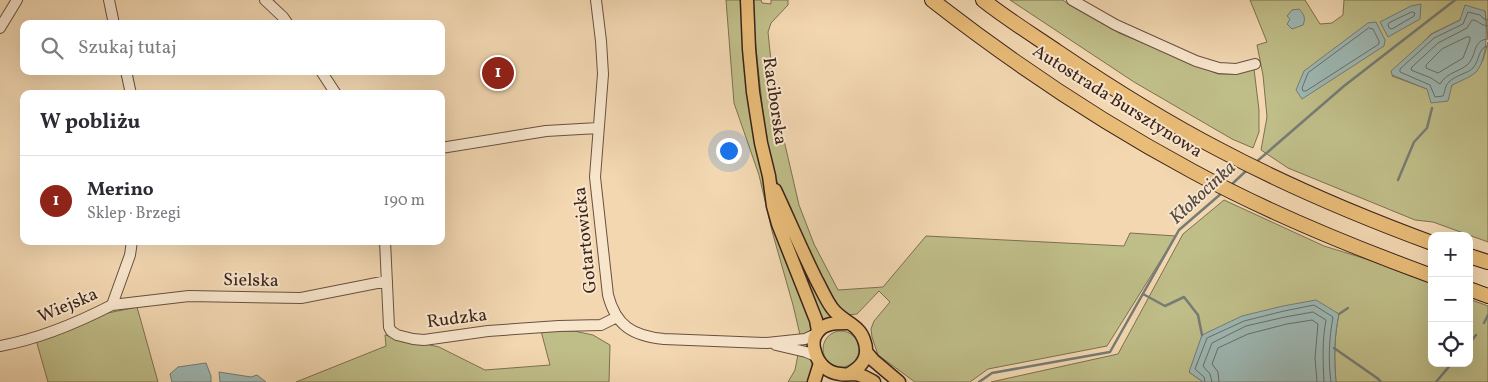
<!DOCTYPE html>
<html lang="pl">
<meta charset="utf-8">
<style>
body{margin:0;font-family:Vollkorn,serif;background:#f2f2f3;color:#2b2b33}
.controls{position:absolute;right:15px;bottom:15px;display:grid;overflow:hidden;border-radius:10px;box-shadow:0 5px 20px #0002}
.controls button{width:45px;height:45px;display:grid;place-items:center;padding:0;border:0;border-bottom:1px solid #e1e1e2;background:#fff;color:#2b2b33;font:25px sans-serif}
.you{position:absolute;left:728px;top:150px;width:18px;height:18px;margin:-12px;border:4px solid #fff;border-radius:50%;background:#1a73e8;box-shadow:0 0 0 8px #1a73e833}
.badge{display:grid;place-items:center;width:32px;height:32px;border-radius:50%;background:#8f2418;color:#fff;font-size:16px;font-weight:700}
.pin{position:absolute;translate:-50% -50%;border:2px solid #fff;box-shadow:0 1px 5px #0006}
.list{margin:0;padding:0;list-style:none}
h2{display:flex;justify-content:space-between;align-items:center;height:65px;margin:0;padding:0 20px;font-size:21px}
h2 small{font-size:16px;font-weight:400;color:#7c7c81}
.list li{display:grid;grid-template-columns:32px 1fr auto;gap:15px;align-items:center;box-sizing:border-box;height:90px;padding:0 20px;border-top:1px solid #e1e1e2}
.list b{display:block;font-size:19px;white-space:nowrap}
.list p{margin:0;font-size:16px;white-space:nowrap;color:#7c7c81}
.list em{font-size:16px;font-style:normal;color:#7c7c81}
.icon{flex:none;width:28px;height:28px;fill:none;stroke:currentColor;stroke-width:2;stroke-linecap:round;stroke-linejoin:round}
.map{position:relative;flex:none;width:1488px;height:382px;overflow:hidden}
.search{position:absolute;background:#fff;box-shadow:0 5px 20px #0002;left:20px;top:20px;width:425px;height:55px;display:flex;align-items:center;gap:12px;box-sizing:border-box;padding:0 18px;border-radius:10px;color:#7c7c81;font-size:19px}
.panel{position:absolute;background:#fff;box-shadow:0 5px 20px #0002;left:20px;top:90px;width:425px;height:155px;border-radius:10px}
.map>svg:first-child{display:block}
.green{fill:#bfbd88;stroke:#7d7051}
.water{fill:#9db8b4;stroke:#767c76}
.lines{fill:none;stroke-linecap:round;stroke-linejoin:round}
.shore{stroke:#6c6e67;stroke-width:1}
.stream{stroke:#767c76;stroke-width:2.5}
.minor-casing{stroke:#695040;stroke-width:12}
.major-casing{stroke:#3b231a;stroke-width:15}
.highway-casing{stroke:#3b231a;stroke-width:16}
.minor{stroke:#f7e5cc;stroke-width:10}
.major{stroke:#e9bc78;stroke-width:12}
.highway{stroke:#e9bc78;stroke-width:14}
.labels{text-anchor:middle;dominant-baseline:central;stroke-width:4;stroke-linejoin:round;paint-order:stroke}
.street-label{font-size:18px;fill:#3b231a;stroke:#f7e5cc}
.water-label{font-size:19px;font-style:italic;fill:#544840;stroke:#f7e5cc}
</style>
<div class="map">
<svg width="1488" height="382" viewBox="0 0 1488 382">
<rect width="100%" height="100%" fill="#f2d7b1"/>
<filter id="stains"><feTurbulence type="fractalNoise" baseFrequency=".004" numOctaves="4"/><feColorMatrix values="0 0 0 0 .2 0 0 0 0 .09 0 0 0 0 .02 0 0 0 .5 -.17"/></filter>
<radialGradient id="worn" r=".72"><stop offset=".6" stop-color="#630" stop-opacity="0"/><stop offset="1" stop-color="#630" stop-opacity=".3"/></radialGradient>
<path class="green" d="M726,0H741L749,98L812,326L808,355L812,363V375L810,382H788L795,370L801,339L793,305L772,231L759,175L734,103Z
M753,0H761L762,3L771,4V0H788V5L771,23L768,32L772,71L780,123L799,205L814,244L838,290L883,287L926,236L1124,246L1130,233L1176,236L1107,346L988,369L970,382H915L878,355L872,337L871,329L874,321L890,302L879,291L857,314L847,315L838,307L791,219L773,171L766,141L753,20Z
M1010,0H1063L1068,4L1119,33L1218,74H1232L1254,69L1259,110V132L1253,148L1232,139L1134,82Z
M1250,0H1305L1320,24L1332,23L1343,15L1344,0H1488V39L1485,11L1460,20L1431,34L1392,76L1427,89L1452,85L1476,72L1483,60L1488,42V242L1433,222L1415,220L1288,168L1261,150L1267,117L1263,75L1257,45L1267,42Z
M1224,200L1324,246L1402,270L1432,283V363H1469V299L1488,306V382H1336C1334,358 1334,337 1339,314L1189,372L1203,382H991L1118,354L1183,234Z
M778,205L799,255L831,317L822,321L800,267Z
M137,307L158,382H48L36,340L82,325L103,314Z
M823 349a18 18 0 1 1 36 0a18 18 0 1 1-36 0Z
M541,331H574L593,335L610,345L609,382H296L386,346L385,335L439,347L485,370L550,365Z"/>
<path class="water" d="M1421,4L1420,19L1388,37L1380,22L1411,6Z
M1465,5L1485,11C1487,29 1488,58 1476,72C1471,77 1458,82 1452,85L1448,101L1431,103L1427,89L1392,75L1391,71L1432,34L1460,20Z
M1299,9C1304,14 1306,18 1303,25L1292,29L1287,24L1290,19L1287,16L1292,10Z
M1376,22L1385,40L1384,46L1302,99L1296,90L1304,71L1368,23Z
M1316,300L1339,314C1334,337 1334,358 1336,382H1203L1189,372L1202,335L1242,316L1283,306Z
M206,363L211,376V382H172L170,374L178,367Z
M219,372L251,377L257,375L266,382H220Z"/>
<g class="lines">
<path class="shore" d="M1412,12L1415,13L1414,16L1392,29L1389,28L1388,25L1389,23Z
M1488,20L1484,19L1480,15L1468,12L1463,24L1434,38L1400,69V72L1430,85L1435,97L1443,96C1445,92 1445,85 1449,82C1455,75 1467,74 1473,68C1480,60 1478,47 1488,46
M1488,26C1481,26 1478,20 1472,20L1467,28L1438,43L1412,67L1411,70L1431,78L1440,84C1448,71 1461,72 1469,63C1477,53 1473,40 1488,39
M1369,28L1373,29L1379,41V44L1306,91H1303L1302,88L1308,73Z
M1467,37H1470V40L1463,58L1438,73L1426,68V65L1442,49Z
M1205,382L1204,377L1195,369L1207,338L1244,321L1284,311L1314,305L1333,317C1329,339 1328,360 1331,382
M1212,382L1210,374L1203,366L1212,343L1246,326L1285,317L1313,312L1326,320C1322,341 1323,361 1324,382
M1219,382L1218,372L1212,364L1218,348L1248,334L1287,324L1312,320L1318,324L1315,358L1317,382"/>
<path class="stream" d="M1255,163L1344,86L1455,0
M1398,180L1414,142L1427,128L1432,108
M1231,185L1247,170
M1143,294L1165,306L1184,297L1198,315L1202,335
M1339,314L1348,308
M1484,323L1488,315
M1469,344L1476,335
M1334,348L1377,378L1381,382
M979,382L992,373L1110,352L1179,230L1223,192
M1436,382L1452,363"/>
<defs>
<path id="minor" d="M109,0L114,24
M265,0L283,17L288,24
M596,0L601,41L603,74L595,177L608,295C616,326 633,336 664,339L767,343L805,339L816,334
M1072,0L1116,25L1196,61L1219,68L1236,69L1255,64
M0,28L17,0
M126,71L131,94
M321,71L336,94
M441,148L546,131L598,128
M385,241L389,327L391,331L397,335L413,339L424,340L488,331L559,326L601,325L617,317
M112,305L189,296L301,298L387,281
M776,345L806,352L816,356
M0,346C39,339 77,323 112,305L130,255L132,241"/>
<path id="major" d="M747,0L749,49L753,92L761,143L769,176L773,206L778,224L816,320L818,331
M775,190C789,220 802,251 817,281C822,290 826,300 832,308C841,321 859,324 864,340C870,356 863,366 849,374
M849,323C838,323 824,322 817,333C813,338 813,346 815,352C818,364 828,373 840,374C845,375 850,374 856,374C862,375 868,379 874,382
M867,353L873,360L899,382
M814,382L820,363"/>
<path id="highway" d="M932,0C1014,64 1101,122 1192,171C1269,213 1350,246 1432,276
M983,0C1007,19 1033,35 1058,52C1110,87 1164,121 1220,150C1288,186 1359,216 1432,243
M1469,256L1488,262
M1469,289L1488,296"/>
</defs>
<use href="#minor" class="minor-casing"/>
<use href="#major" class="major-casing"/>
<use href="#highway" class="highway-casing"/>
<use href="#minor" class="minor"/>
<use href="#major" class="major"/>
<use href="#highway" class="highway"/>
</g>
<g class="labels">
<g class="street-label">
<text transform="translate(774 101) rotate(82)">Raciborska</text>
<text transform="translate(1117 102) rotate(32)">Autostrada Bursztynowa</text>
<text transform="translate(586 240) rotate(-96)">Gotartowicka</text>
<text transform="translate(251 281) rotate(1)">Sielska</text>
<text transform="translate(68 306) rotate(-23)">Wiejska</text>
<text transform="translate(457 319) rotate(-7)">Rudzka</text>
</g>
<g class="water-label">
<text transform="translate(1203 193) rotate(-43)">Kłokocinka</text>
</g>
</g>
<rect width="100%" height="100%" filter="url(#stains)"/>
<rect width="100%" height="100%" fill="url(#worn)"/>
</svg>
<div class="controls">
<button>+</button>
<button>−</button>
<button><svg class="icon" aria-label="locate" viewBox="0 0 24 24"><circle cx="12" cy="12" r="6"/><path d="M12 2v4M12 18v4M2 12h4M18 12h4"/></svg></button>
</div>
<div class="you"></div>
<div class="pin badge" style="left:498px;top:73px">1</div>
<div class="search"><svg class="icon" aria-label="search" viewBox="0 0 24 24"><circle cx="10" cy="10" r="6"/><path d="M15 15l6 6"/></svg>Szukaj tutaj</div>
<section class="panel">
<h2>W pobliżu<small></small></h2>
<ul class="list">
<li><span class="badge">1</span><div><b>Merino</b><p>Sklep · Brzegi</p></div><em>190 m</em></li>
</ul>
</section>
</div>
